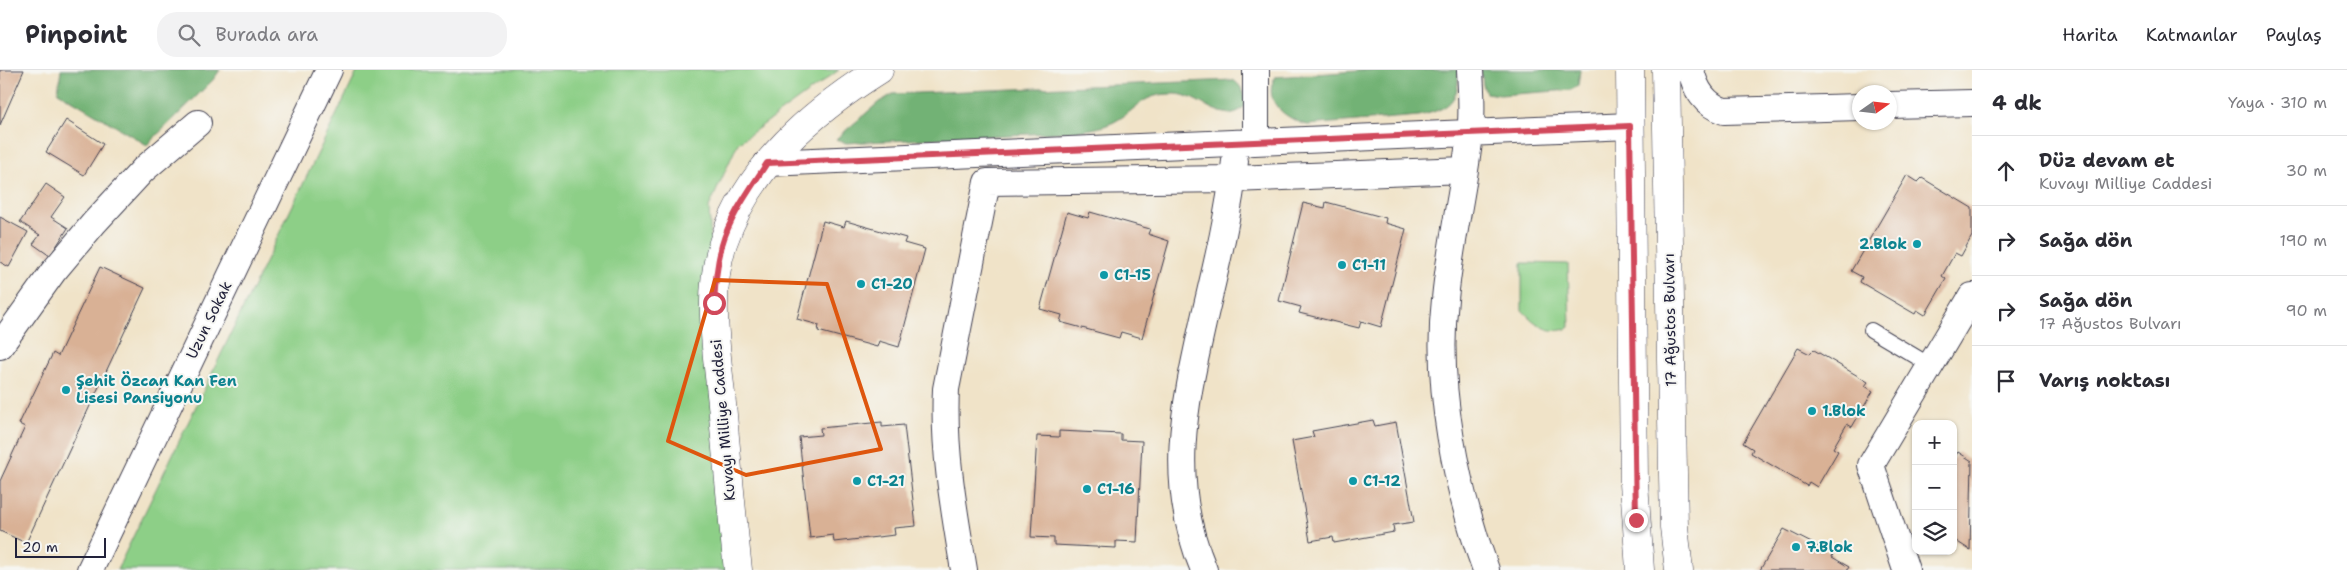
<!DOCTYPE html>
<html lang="tr">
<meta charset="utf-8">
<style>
body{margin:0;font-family:"Shantell Sans",sans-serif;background:#f2f2f3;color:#2b2b33}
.controls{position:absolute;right:15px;bottom:15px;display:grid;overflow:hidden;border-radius:10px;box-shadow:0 1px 4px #0004}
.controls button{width:45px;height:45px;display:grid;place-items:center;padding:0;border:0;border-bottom:1px solid #e1e1e2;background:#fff;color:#2b2b33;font:25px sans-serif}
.compass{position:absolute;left:1852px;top:15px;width:45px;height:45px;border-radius:50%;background:#fff;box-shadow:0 1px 4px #0004;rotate:76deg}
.scale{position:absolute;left:15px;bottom:12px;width:91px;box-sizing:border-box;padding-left:5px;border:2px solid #22223b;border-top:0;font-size:14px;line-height:18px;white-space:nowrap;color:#22223b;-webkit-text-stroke:4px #f6f6f2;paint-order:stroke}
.stop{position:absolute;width:15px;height:15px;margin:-11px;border:4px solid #d1495b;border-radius:50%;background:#fff}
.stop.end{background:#d1495b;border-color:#fff;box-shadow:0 1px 5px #0008}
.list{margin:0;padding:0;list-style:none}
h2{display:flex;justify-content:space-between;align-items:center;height:65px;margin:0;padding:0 20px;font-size:21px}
h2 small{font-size:16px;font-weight:400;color:#7c7c81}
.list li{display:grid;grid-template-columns:32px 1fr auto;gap:15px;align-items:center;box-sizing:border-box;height:70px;padding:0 20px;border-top:1px solid #e1e1e2}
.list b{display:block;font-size:19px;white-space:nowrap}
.list p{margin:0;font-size:16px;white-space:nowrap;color:#7c7c81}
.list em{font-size:16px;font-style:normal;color:#7c7c81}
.icon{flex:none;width:28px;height:28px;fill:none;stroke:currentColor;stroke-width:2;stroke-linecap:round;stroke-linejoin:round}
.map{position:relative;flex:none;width:1972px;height:500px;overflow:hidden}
header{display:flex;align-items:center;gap:30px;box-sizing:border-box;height:70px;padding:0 25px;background:#fff;border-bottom:1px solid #e1e1e2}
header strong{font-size:24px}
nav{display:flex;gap:28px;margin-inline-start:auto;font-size:18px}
.search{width:350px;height:45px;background:#f2f2f3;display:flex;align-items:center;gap:12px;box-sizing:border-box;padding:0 18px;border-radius:20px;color:#7c7c81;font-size:19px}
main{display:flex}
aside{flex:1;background:#fff}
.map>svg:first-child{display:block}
.green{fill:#8dcf87;stroke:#587861}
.forest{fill:#72b274;stroke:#4a6a58}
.building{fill:#d9b195}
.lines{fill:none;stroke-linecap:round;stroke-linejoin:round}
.service-casing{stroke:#413f50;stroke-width:16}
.minor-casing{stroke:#413f50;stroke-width:28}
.tertiary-casing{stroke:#413f50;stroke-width:29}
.secondary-casing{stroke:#413f50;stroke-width:29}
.service{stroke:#fff;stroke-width:14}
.minor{stroke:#fff;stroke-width:26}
.tertiary{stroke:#fff;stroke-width:28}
.secondary{stroke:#fff;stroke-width:28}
.route{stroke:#d1495b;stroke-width:6}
.marked{fill:none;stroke:#de560e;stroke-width:4;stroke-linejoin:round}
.culture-dot{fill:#0f9aa8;stroke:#f6f6f2;stroke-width:2}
.labels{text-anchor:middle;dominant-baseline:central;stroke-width:4;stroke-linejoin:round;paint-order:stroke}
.culture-label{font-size:15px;font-weight:bold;fill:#0d838f;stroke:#f6f6f2;text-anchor:start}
.street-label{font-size:15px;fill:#22223b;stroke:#f6f6f2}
</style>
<header>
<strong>Pinpoint</strong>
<div class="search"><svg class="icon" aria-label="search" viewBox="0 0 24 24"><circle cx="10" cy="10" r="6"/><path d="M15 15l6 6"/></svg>Burada ara</div>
<nav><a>Harita</a><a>Katmanlar</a><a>Paylaş</a></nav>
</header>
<main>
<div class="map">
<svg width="1972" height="500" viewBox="0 0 1972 500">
<rect width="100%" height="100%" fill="#f6f6f2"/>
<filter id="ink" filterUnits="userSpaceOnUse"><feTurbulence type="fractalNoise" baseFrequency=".02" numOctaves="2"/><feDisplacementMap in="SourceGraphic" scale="10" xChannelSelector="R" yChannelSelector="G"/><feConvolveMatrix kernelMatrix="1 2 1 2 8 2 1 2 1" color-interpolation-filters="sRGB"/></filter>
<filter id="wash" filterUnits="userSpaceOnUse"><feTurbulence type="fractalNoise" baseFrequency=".0096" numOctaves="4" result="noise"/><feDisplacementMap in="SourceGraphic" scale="20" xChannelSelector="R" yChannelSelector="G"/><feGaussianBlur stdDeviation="1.12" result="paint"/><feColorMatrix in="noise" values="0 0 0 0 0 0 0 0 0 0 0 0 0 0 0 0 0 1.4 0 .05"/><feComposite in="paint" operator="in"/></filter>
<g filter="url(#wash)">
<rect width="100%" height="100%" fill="#f0e3c8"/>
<path class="green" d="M358,0H839L738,73L709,137L728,500H117Z
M1522,193L1568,194L1570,257C1551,267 1535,254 1522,240Z"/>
<path class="forest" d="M61,0H220L213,10L147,75L58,22Z
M1371,0H1458C1460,32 1448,39 1419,46L1307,55C1285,48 1262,32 1275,7Z
M1481,0H1580L1578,16L1571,20L1500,25L1486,23L1483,15Z
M1233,10C1243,16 1244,25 1245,36C1224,58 1199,24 1175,24C1141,23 1139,39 1114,52C1100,59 1085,60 1069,62L846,73L836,69L879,32L893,24Z"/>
<g id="blocks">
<path class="building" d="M0,0H24L0,55Z
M66,50L103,74L84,105L46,82Z
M1907,105L1918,112L1922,108L1972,138V166L1961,186L1955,183L1942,206L1946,209L1925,245L1917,240L1915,244L1860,212L1862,207L1851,201Z
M46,114L65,127L51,147L68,158L50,186L33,174L40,165L20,152Z
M1326,132L1386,148L1385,153L1406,159L1381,257L1361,251L1359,258L1299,243L1301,237L1279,231L1303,133L1325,138Z
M1067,142L1088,148L1090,142L1150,159L1148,164L1169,171L1142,268L1121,262L1119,268L1060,252L1062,245L1040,239Z
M0,147L28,162L9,197L0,192Z
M823,151L844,157L846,151L906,168L904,173L925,179L899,277L879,271L877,277L818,261L819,255L797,249Z
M100,197L145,218L26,473L0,461V411L25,357L19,354L53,283L58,286Z
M1798,278L1810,284L1814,280L1868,312L1865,316L1873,321L1852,357L1847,354L1833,378L1838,381L1817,417L1809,412L1807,416L1751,383L1753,379L1743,373Z
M1373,350L1375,356L1396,352L1414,452L1393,455L1394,462L1334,473L1333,467L1310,471L1292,371L1314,367L1312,361Z
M882,352V357L904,355L916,456L894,458L895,465L834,472L833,465L810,468L799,367L821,365L820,358Z
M1059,361L1121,364V370L1142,371L1137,472L1116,471V478L1054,475V468L1031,467L1037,366L1059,367Z
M1958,382L1972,391L1970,480L1953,469V389Z
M1784,459L1833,484L1832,487L1849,497L1847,500H1760Z"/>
</g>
</g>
<g filter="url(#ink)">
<use href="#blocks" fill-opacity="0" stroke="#413f50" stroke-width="1"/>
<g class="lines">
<defs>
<path id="service" d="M1871,260L1930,295"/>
<path id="minor" d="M1470,0C1471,21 1473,43 1470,64C1464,119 1450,174 1445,229C1435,317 1456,418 1486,500
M1691,0C1695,19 1705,35 1724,41L1860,37
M1890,35L1972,33
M1256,72V0
M767,93L1630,56
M0,276L53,202L94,153L143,100L198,53
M90,500L329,0
M964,500C954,440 943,380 946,319L987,112L1233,109L1465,100
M1204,500C1166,410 1185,334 1205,244C1217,193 1229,143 1235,91
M1906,500L1871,395L1972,226"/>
<path id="tertiary" d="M738,500C732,445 727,390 722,334C717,282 706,224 723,173C749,96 812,42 879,0"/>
<path id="secondary" d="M1630,0L1634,413L1640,500
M1666,0L1673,404L1674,457L1679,500"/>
</defs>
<use href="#service" class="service-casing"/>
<use href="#minor" class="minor-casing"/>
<use href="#tertiary" class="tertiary-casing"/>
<use href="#secondary" class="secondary-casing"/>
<use href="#service" class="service"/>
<use href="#minor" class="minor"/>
<use href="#tertiary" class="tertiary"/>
<use href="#secondary" class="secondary"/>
</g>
</g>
<g class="lines" filter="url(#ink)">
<path class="route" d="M714,233C715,214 717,194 722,175C730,146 751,118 767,93L1630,56L1636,450"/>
</g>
<path class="marked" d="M715,210L827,214L881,379L746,405L668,371Z"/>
<g class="culture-dot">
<circle cx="1917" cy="174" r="5"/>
<circle cx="1342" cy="195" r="5"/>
<circle cx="1104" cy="205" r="5"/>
<circle cx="861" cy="214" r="5"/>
<circle cx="66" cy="320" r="5"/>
<circle cx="1812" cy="341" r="5"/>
<circle cx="857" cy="411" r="5"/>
<circle cx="1353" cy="411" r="5"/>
<circle cx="1087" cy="419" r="5"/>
<circle cx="1796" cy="477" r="5"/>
</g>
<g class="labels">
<g class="culture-label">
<text x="1907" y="174" text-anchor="end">2.Blok</text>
<text x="1352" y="195">C1-11</text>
<text x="1114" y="205">C1-15</text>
<text x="871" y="214">C1-20</text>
<text x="76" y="311">Şehit Özcan Kan Fen<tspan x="76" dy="17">Lisesi Pansiyonu</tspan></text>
<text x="1822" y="341">1.Blok</text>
<text x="867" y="411">C1-21</text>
<text x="1363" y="411">C1-12</text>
<text x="1097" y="419">C1-16</text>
<text x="1806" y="477">7.Blok</text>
</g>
<g class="street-label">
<text transform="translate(209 250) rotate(-64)">Uzun Sokak</text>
<text transform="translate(1670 250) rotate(-91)">17 Ağustos Bulvarı</text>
<text transform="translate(723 350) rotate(-95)">Kuvayı Milliye Caddesi</text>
</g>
</g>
</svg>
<div class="controls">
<button>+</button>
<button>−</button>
<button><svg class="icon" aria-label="layers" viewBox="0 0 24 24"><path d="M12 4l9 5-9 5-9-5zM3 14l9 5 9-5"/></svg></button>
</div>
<svg class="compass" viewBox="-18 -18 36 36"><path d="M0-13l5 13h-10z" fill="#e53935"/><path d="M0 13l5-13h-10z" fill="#7c7c81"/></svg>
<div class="scale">20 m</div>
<div class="stop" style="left:714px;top:233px"></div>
<div class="stop end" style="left:1636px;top:450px"></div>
</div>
<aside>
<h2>4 dk<small>Yaya · 310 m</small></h2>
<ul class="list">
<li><svg class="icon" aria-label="ahead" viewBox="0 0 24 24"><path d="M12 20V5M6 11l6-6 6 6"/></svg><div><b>Düz devam et</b><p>Kuvayı Milliye Caddesi</p></div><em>30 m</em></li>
<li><svg class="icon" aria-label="right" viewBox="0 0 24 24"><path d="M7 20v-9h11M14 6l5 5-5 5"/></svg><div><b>Sağa dön</b></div><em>190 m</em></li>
<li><svg class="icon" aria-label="right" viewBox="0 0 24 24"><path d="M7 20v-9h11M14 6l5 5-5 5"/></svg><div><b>Sağa dön</b><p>17 Ağustos Bulvarı</p></div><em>90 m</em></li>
<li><svg class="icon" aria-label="arrive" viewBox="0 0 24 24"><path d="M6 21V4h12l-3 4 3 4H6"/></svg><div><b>Varış noktası</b></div></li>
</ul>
</aside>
</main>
